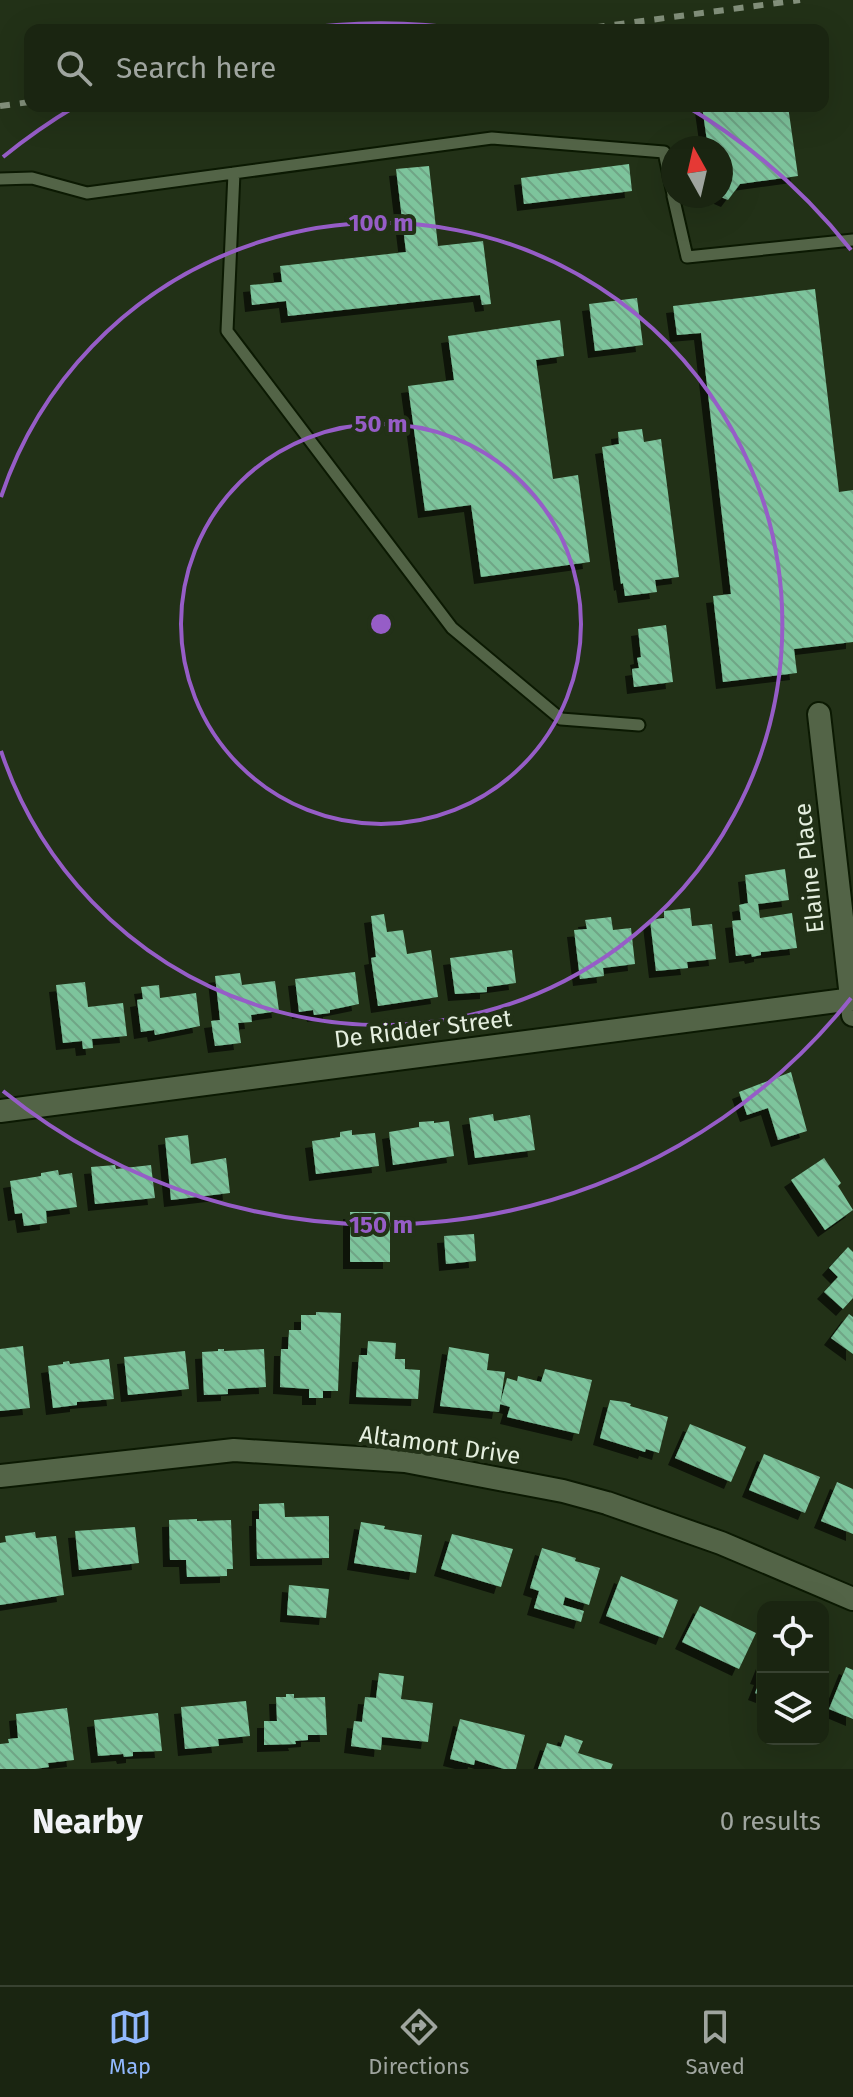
<!DOCTYPE html>
<style>
body{margin:0;font-family:"Fira Sans",sans-serif;background:#232d1a;color:#f1f3f6}
.controls{position:absolute;right:24px;bottom:24px;display:grid;overflow:hidden;border-radius:16px;box-shadow:0 8px 32px #0002}
.controls button{width:72px;height:72px;display:grid;place-items:center;padding:0;border:0;border-bottom:2px solid #384231;background:#1a2511;color:#f1f3f6;font:40px sans-serif}
.compass{position:absolute;left:661px;top:136px;width:72px;height:72px;border-radius:50%;background:#1a2511;box-shadow:0 8px 32px #0002;rotate:352deg}
.list{margin:0;padding:0;list-style:none}
h2{display:flex;justify-content:space-between;align-items:center;height:104px;margin:0;padding:0 32px;font-size:34px}
h2 small{font-size:26px;font-weight:400;color:#9fa59f}
.icon{flex:none;width:44px;height:44px;fill:none;stroke:currentColor;stroke-width:2;stroke-linecap:round;stroke-linejoin:round}
.map{position:relative;flex:none;width:853px;height:1769px;overflow:hidden}
.search{position:absolute;background:#1a2511;box-shadow:0 8px 32px #0002;left:24px;right:24px;top:24px;height:88px;display:flex;align-items:center;gap:20px;box-sizing:border-box;padding:0 28px;border-radius:16px;color:#9fa59f;font-size:30px}
.sheet{height:216px;background:#1a2511}
nav{display:flex;justify-content:space-around;align-items:center;box-sizing:border-box;height:112px;border-top:2px solid #384231;background:#1a2511;font-size:22px;color:#9fa59f}
nav a{display:grid;justify-items:center;gap:4px}
nav .on{color:#91b8fd}
.map>svg:first-child{display:block}
.building{fill:url(#building-back-hatch);filter:url(#shadow)}
.lines{fill:none;stroke-linecap:round;stroke-linejoin:round}
.service-casing{stroke:#0b1902;stroke-width:15}
.minor-casing{stroke:#0b1902;stroke-width:26}
.service{stroke:#536447;stroke-width:11}
.minor{stroke:#536447;stroke-width:22}
.rail{stroke:#828f7a;stroke-width:6;stroke-dasharray:10 10;stroke-linecap:butt}
.ring{fill:none;stroke:#965dc7;stroke-width:4}
.labels{text-anchor:middle;dominant-baseline:central;stroke-width:8;stroke-linejoin:round;paint-order:stroke}
.street-label{font-size:24px;fill:#e5efdf;stroke:#223117}
.centre{fill:#965dc7;stroke:#223117;stroke-width:4}
.ring-label{font-size:24px;text-anchor:middle;font-weight:bold;fill:#965dc7;stroke:#223117;stroke-width:8;stroke-linejoin:round;paint-order:stroke}
</style>
<div class="map">
<svg width="853" height="1769" viewBox="0 0 853 1769">
<defs>
<pattern id="building-back-hatch" width="6" height="6" patternUnits="userSpaceOnUse" patternTransform="scale(2)"><rect width="6" height="6" fill="#7dc49c"/><path d="M-1 5l2 2M0 0l6 6M5-1l2 2" fill="none" stroke="#6fa586"/></pattern>
<filter id="shadow"><feDropShadow dx="-7" dy="7" stdDeviation="0" flood-color="#0009"/></filter>
</defs>
<rect width="100%" height="100%" fill="#223117"/>
<path class="building" d="M702,106H788L798,176L740,184L728,200L721,197V148H708Z
M629,164L632,191L524,204L521,178Z
M429,166L438,246L483,241L491,304L482,305L480,295L288,316L286,301L252,305L250,285L282,282L280,266L406,252L396,169Z
M815,289L839,492L853,490V642L794,649L797,673L723,682L713,596L731,594L701,333L677,335L673,306Z
M637,298L643,345L595,351L589,304Z
M560,320L564,356L536,360L553,479L578,475L590,562L481,577L471,505L425,511L408,386L454,380L448,336Z
M642,429L644,442L661,439L679,577L655,580L657,592L625,596L623,583L621,584L602,447L619,444L618,432Z
M666,625L673,682L634,687L632,669L639,668L637,658L641,657L638,629Z
M785,869L789,900L758,904L760,918L792,913L797,948L761,952V955L752,957L751,954L736,956L732,921L741,920L739,905L748,903L745,875Z
M690,908L692,926L712,924L716,959L687,962L688,968L656,971L650,920L664,918V911Z
M384,914L387,932L403,930L407,954L431,950L438,997L378,1006L371,958L376,957L371,916Z
M611,917L613,930L631,928L635,964L603,968L604,976L580,979L574,930L587,929L585,920Z
M512,950L516,983L487,987V992L455,994L450,958Z
M355,972L359,1004L330,1010V1013L314,1015L313,1010L299,1012L295,979Z
M240,973L242,985L275,981L279,1011L251,1015L252,1022L238,1023L241,1043L215,1046L211,1021L220,1020L215,976Z
M85,982L88,1007L123,1003L127,1036L92,1039L93,1048L83,1049L82,1041L63,1043L56,985Z
M159,985L160,998L196,993L200,1026L155,1035L154,1030L141,1032L137,1000L143,999L141,987Z
M791,1072L807,1131L778,1140L768,1108L747,1115L739,1092Z
M493,1114L494,1121L530,1115L535,1150L475,1158L469,1118Z
M434,1121V1123L449,1121L454,1156L393,1165L389,1132L419,1127V1122Z
M352,1130V1135L375,1133L379,1166L316,1174L312,1141L340,1137V1132Z
M188,1135L191,1164L226,1158L230,1193L171,1200L165,1138Z
M824,1158L841,1183L838,1186L853,1210L825,1230L791,1180Z
M115,1165L116,1169L151,1165L155,1198L95,1204L91,1167Z
M58,1170L59,1175L72,1173L77,1207L46,1211L47,1223L24,1226L22,1213L15,1214L10,1181L41,1176V1173Z
M350,1212H390V1262H350Z
M474,1234L476,1261L446,1264L444,1236Z
M848,1247L853,1252V1298L843,1309L824,1292L838,1277L829,1268Z
M316,1312L341,1313L338,1391H323V1398H309V1389L280,1387L281,1349H288L289,1330H301V1315H316Z
M849,1314L853,1317V1354L831,1338Z
M368,1341L396,1343L395,1359H405V1369L420,1370L418,1399L356,1397L359,1355H367Z
M23,1346L30,1408L0,1411V1349Z
M449,1347L489,1354L487,1370L505,1372L499,1412L440,1406Z
M218,1349H224V1351L264,1349L266,1387L228,1389V1394L204,1395L202,1352L218,1351Z
M185,1351L189,1389L128,1395L124,1357Z
M109,1359L114,1399L77,1402V1405L53,1408L48,1366L63,1364V1362L69,1361L70,1364Z
M545,1369L592,1380L579,1434L507,1417L510,1407L500,1404L507,1378L517,1381L518,1376L541,1382Z
M610,1400L625,1402L631,1404L630,1406L668,1417L659,1453L646,1449L645,1452L600,1438Z
M690,1424L746,1447L731,1482L675,1458Z
M764,1454L820,1477L805,1513L749,1490Z
M837,1482L853,1489V1534L821,1521Z
M284,1503L285,1517L329,1516V1558L257,1559L256,1519H259V1504Z
M197,1519V1521L231,1520L233,1569H227V1576L187,1577L186,1560H170L169,1520Z
M361,1522L385,1526L384,1529L422,1535L416,1573L354,1563Z
M135,1527L139,1563L79,1570L75,1531Z
M35,1532L36,1538L56,1536L64,1595L0,1605V1543L6,1542L5,1536Z
M452,1534L513,1549L501,1587L441,1569Z
M542,1548L576,1558L575,1561L600,1568L589,1605L565,1597L563,1605L584,1611L581,1622L534,1608L539,1591L530,1588Z
M621,1576L678,1600L663,1638L606,1616Z
M289,1585L329,1589L326,1618L287,1615Z
M700,1606L756,1633L739,1669L682,1642Z
M763,1662V1696L755,1693L761,1678L757,1677Z
M846,1667L853,1670V1719L829,1709Z
M379,1673L404,1676L401,1699L433,1703L428,1742L382,1737L381,1750L351,1746L354,1721L362,1722L365,1697L376,1698Z
M286,1694H294V1698L325,1697L327,1735H308V1740L295,1741L296,1744L264,1745V1721H277L276,1697H286Z
M246,1701L250,1736L218,1739L219,1746L185,1749L181,1707Z
M67,1708L74,1760L48,1763L49,1767L35,1769H0V1744L9,1743L8,1739L18,1738L16,1714Z
M158,1713L162,1751L133,1752V1756L124,1757L123,1754L98,1756L94,1720Z
M460,1719L525,1735L516,1769H504L475,1760L474,1765L450,1759Z
M565,1735L583,1741L578,1753L613,1764L611,1769H538L547,1743L561,1747Z"/>
<g class="lines">
<defs>
<path id="service" d="M234,173L227,331L452,628L561,719L639,725
M0,179L32,178L87,193L492,138L664,152L673,194
M673,196L687,257L853,240"/>
<path id="minor" d="M819,714L853,1015
M0,1111L853,999
M0,1476L234,1450L405,1461L563,1491L607,1503L721,1543L853,1599"/>
</defs>
<use href="#service" class="service-casing"/>
<use href="#minor" class="minor-casing"/>
<use href="#service" class="service"/>
<use href="#minor" class="minor"/>
<path class="rail" d="M575,30L800,0
M0,106L30,102"/>
</g>
<g class="ring">
<circle cx="381" cy="624" r="200"/>
<path d="M1 497A401 401 0 1 1 1 751"/>
<path d="M851 998A601 601 0 0 1 3 1091M3 157A601 601 0 0 1 76 106M292 30A601 601 0 0 1 470 30M686 106A601 601 0 0 1 851 250"/>
</g>
<g class="labels">
<g class="street-label">
<text transform="translate(809 868) rotate(-96)">Elaine Place</text>
<text transform="translate(423 1029) rotate(-7)">De Ridder Street</text>
<text transform="translate(440 1445) rotate(8)">Altamont Drive</text>
</g>
</g>
<circle cx="381" cy="624" r="12" class="centre"/>
<g class="ring-label">
<text x="381" y="231">100 m</text>
<text x="381" y="432">50 m</text>
<text x="381" y="1233">150 m</text>
</g>
</svg>
<div class="controls">
<button><svg class="icon" aria-label="locate" viewBox="0 0 24 24"><circle cx="12" cy="12" r="6"/><path d="M12 2v4M12 18v4M2 12h4M18 12h4"/></svg></button>
<button><svg class="icon" aria-label="layers" viewBox="0 0 24 24"><path d="M12 4l9 5-9 5-9-5zM3 14l9 5 9-5"/></svg></button>
</div>
<svg class="compass" viewBox="-18 -18 36 36"><path d="M0-13l5 13h-10z" fill="#e53935"/><path d="M0 13l5-13h-10z" fill="#9fa59f"/></svg>
<div class="search"><svg class="icon" aria-label="search" viewBox="0 0 24 24"><circle cx="10" cy="10" r="6"/><path d="M15 15l6 6"/></svg>Search here</div>
</div>
<section class="sheet">
<h2>Nearby<small>0 results</small></h2>
<ul class="list">
</ul>
</section>
<nav>
<a class="on"><svg class="icon" aria-label="map" viewBox="0 0 24 24"><path d="M3 6l6-2 6 2 6-2v14l-6 2-6-2-6 2zM9 4v14M15 6v14"/></svg>Map</a>
<a><svg class="icon" aria-label="directions" viewBox="0 0 24 24"><path d="M12 3l9 9-9 9-9-9zM9 14v-3h6M13 9l2 2-2 2"/></svg>Directions</a>
<a><svg class="icon" aria-label="saved" viewBox="0 0 24 24"><path d="M7 4h10v16l-5-4-5 4z"/></svg>Saved</a>
</nav>
